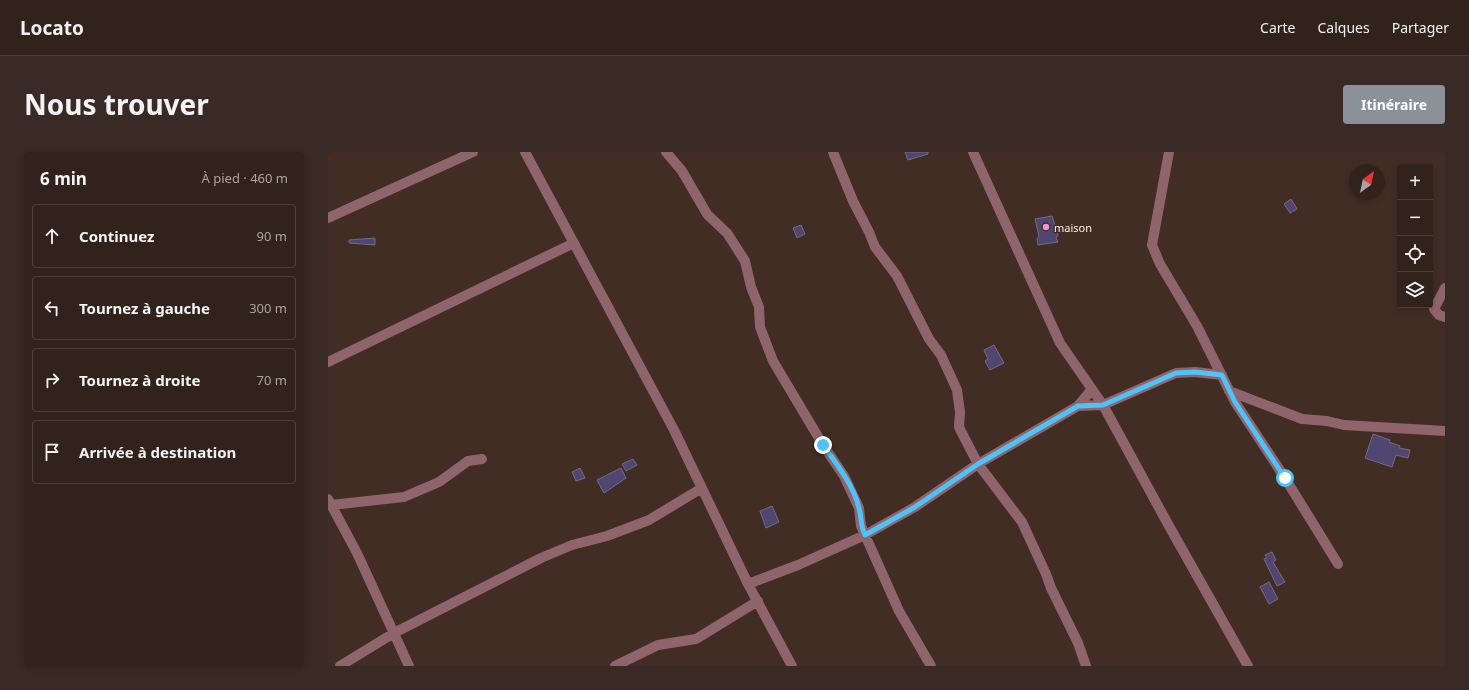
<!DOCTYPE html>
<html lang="fr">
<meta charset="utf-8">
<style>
body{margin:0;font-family:"Noto Sans",sans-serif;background:#3a2a25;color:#f1f3f6}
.controls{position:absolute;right:12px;top:12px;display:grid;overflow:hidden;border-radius:4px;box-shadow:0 2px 6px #0003}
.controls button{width:36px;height:36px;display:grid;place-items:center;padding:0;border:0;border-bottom:1px solid #4d3f3b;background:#32221c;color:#f1f3f6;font:20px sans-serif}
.compass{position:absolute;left:1021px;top:12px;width:36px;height:36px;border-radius:50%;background:#32221c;box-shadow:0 2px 6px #0003;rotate:33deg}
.stop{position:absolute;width:12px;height:12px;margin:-9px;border:3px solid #4fc3f7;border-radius:50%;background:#fff}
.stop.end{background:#4fc3f7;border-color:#fff;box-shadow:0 1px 4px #0008}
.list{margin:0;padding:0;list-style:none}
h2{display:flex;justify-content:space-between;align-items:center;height:52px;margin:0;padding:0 16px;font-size:17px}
h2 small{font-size:13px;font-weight:400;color:#a8a4a3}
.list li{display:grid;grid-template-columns:26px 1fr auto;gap:12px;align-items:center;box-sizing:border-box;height:64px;margin:0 8px 8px;padding:0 8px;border:1px solid #4d3f3b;border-radius:4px}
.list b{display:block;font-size:15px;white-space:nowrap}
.list em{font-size:13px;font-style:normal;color:#a8a4a3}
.icon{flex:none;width:22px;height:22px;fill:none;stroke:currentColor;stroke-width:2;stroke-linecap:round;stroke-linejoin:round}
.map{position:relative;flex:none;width:1117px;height:514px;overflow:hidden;border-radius:4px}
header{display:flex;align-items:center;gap:24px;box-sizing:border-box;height:56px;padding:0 20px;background:#32221c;border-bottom:1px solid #4d3f3b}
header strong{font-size:19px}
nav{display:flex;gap:22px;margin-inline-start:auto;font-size:14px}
.intro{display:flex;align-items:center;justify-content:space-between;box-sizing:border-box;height:96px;padding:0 24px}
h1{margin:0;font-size:28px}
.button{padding:10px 18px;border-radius:4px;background:#8c9099;color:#fff;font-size:14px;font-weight:700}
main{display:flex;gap:24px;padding:0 24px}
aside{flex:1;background:#32221c;border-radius:4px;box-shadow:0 2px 6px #0003}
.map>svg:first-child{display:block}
.building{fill:#4f4671;stroke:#706d83}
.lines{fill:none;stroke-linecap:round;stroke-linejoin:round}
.minor{stroke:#90646c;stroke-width:10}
.route{stroke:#4fc3f7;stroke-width:5}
.poi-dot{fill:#f690d0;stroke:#422d25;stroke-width:1.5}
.labels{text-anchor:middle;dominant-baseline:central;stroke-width:3;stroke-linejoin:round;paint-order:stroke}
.poi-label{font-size:11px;fill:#fceee8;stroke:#422d25;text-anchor:start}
</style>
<header>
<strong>Locato</strong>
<nav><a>Carte</a><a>Calques</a><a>Partager</a></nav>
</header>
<div class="intro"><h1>Nous trouver</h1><a class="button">Itinéraire</a></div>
<main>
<aside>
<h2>6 min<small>À pied · 460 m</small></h2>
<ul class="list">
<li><svg class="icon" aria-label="ahead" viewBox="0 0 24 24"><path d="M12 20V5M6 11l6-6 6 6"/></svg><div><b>Continuez</b></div><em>90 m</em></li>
<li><svg class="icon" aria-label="left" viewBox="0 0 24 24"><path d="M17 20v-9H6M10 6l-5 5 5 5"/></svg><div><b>Tournez à gauche</b></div><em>300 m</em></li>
<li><svg class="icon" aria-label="right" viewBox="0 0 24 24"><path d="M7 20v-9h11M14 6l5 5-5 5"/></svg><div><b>Tournez à droite</b></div><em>70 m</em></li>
<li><svg class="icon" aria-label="arrive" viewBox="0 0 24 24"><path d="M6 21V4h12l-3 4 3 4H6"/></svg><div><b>Arrivée à destination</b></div></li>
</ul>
</aside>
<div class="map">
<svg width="1117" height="514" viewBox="0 0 1117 514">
<rect width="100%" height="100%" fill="#422d25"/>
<path class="building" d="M577,0H600V2L580,8Z
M963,47L969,57L962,61L956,52Z
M724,64L730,83L728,86L730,90L710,93L709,87L711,84L707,67Z
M473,73L477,82L469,86L465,76Z
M47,86V93L21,91V88Z
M666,193L676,211L662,218L657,209L660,207L656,198Z
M1045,282L1062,288L1061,290L1072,294L1071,296L1082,298L1080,306L1068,303L1064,315L1037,306Z
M305,307L309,313L298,319L294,312Z
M252,316L257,326L248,329L244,320Z
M293,316L298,326L276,341L269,328Z
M444,354L451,370L438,376L432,359Z
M944,400L948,408L945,410L957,430L949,434L936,407L939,406L937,403Z
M941,430L950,447L941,452L932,435Z"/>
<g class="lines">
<path class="minor" d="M197,0L346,278L420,432L464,514
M338,0L354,19L379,62L399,81L417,109L423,135L431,155L432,175L445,209L495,293L516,324L531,356L533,374L571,459L603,514
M505,0L525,49L541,80L547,95L569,124L601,187L613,203L629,238L632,260L631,275L637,287L650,312L694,370L718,422L723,436L750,491L758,514
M645,0L732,191L775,253L841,374L920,514
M841,0L824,93L832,112L869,174L907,250L957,326L1010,412
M0,66L145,0
M1117,136L1106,157L1111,163L1117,165
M0,210L246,91
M901,239L974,267L999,269L1016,273L1117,279
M750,254L764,237
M0,347L29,401L81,514
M3,353L76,345L111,330L140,309L154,307
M420,432L470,413L537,383L587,355L650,312L750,254L775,253L848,221L867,220L894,223
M12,514L66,481L213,406L244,393L279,384L321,368L374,336
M287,514L330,493L368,487L430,449"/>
</g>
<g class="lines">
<path class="route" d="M495,293C508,311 526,334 531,356C534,366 532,373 537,383L587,355L650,312L750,254L775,253L848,221L867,220L894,223L907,250L957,326"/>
</g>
<circle class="poi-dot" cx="718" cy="75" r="4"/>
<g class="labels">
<g class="poi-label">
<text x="726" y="75">maison</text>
</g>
</g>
</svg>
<div class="controls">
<button>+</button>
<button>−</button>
<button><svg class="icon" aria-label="locate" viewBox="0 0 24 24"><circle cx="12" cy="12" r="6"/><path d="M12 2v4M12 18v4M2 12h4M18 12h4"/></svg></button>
<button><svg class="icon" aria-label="layers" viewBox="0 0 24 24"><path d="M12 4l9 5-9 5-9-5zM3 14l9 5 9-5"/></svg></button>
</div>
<svg class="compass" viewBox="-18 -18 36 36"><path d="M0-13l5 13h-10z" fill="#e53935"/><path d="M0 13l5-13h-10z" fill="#a8a4a3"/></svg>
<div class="stop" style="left:957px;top:326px"></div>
<div class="stop end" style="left:495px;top:293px"></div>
</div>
</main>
